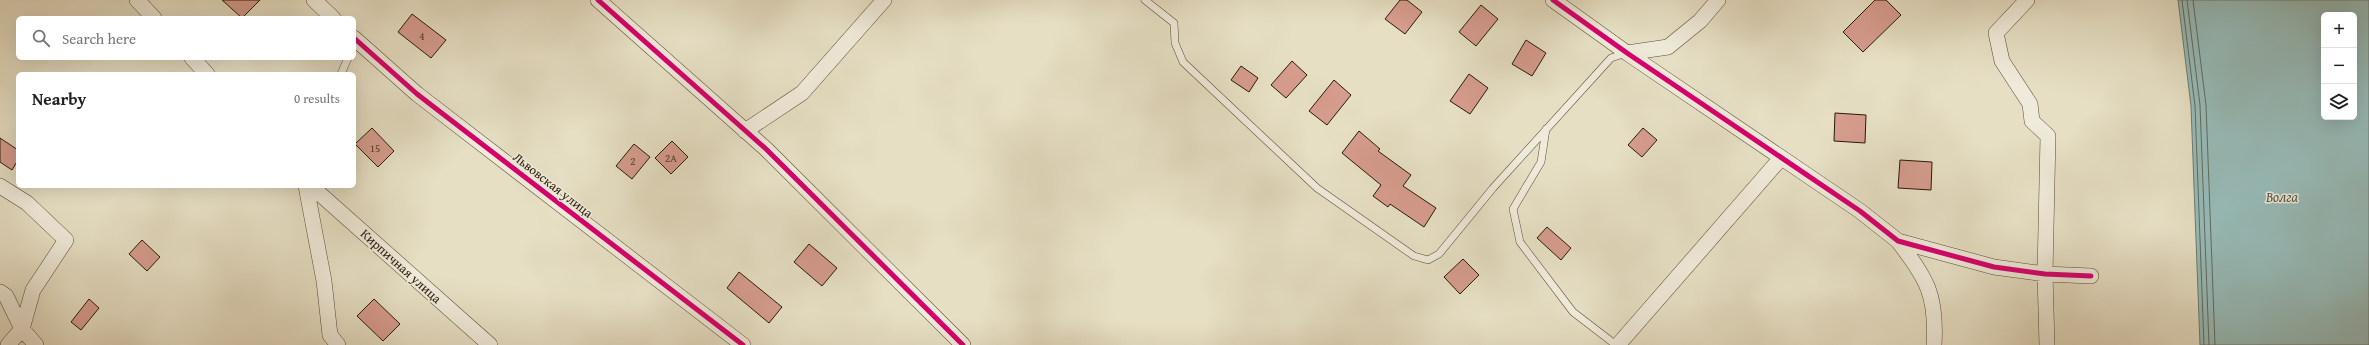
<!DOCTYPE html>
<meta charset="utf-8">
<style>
body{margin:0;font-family:"Gentium Book Plus",serif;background:#f2f2f2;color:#202124}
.controls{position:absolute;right:12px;top:12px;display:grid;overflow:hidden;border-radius:6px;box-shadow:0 4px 16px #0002}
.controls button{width:36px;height:36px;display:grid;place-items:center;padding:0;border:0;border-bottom:1px solid #e0e0e0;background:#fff;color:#202124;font:20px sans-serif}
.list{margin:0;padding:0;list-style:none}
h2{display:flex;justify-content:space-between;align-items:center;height:52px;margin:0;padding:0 16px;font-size:17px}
h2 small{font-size:13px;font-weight:400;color:#757577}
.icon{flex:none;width:22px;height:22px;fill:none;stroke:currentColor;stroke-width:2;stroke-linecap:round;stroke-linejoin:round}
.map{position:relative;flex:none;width:2369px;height:345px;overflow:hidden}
.search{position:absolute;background:#fff;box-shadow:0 4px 16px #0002;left:16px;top:16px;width:340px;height:44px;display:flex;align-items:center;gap:10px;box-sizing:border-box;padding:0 14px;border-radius:6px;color:#757577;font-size:15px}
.panel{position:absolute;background:#fff;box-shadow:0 4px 16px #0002;left:16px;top:72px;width:340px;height:116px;border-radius:6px}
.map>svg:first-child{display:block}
.water{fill:#97bcb9;stroke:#6a7b73;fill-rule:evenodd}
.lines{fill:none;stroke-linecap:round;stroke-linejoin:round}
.shore{stroke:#5f6b61;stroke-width:1}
.building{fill:#d69c8e;stroke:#271a09}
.service-casing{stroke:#574b38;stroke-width:8}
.minor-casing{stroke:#574b38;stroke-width:16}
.service{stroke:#efead9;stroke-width:7}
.minor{stroke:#efead9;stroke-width:15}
.cycleway-casing{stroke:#efead9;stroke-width:8}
.cycleway{stroke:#d6006c;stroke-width:5}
.labels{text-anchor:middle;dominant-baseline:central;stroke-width:3;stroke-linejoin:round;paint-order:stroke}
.number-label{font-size:11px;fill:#533a2a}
.street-label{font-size:13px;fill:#271a09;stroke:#efead9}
.water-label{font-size:14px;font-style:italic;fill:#4e5347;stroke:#efead9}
</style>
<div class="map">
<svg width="2369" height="345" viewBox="0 0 2369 345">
<rect width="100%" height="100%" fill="#e6dfc4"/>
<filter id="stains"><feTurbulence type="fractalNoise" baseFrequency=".005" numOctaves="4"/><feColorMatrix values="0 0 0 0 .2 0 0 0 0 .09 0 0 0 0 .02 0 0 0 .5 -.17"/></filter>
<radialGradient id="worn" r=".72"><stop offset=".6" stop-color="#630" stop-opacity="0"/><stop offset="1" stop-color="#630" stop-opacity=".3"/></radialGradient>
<path class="water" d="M2178,0H2369V345H2200L2191,106ZM2324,15H2354V117H2324Z"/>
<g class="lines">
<path class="shore" d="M2182,0L2195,106L2204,345
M2187,0L2200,105L2209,345
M2193,0L2206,105L2215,345"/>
</g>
<path class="building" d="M222,0H260L242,18Z
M1400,0H1407L1422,12L1405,34L1385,19Z
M1875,0H1886L1901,15L1863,52L1843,32Z
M1481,5L1498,19L1476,46L1459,32Z
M412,14L446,40L431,58L398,32Z
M1526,40L1546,53L1532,76L1512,64Z
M1292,61L1307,75L1286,98L1271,85Z
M1241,66L1258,78L1249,92L1231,80Z
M1469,74L1488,88L1470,114L1450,101Z
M1334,80L1351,95L1327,125L1309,111Z
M1835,113L1866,115L1865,143L1834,141Z
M372,128L394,151L378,167L355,144Z
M1643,128L1657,140L1642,157L1628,145Z
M1359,131L1380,149L1378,151L1411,175L1403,186L1436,208L1424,227L1390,204L1388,207L1373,196L1381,185L1342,153Z
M0,138L18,150V160L12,170L0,162Z
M672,141L688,157L671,174L655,158Z
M634,144L650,157L632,179L616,166Z
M1900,160L1932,162L1931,190L1898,188Z
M1547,227L1571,248L1561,260L1537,238Z
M142,240L160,257L147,271L129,254Z
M809,244L837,268L822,286L794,262Z
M1463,259L1479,275L1460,294L1444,277Z
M739,272L782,307L769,323L727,288Z
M89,299L99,308L81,330L71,322Z
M374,299L400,324L383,341L357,316Z"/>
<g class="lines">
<defs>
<path id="service" d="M1145,0L1174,23L1175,43L1183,62L1317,188L1414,256L1428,260L1439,254L1493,188L1611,58L1626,53
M341,74L348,58
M1546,129L1541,162L1513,209L1520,242L1573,312L1616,345"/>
<path id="minor" d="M137,0L154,18
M314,0L333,18
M598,0L766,149L963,345
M1553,0L1627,53L1860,211L1898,241L1994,267L2045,274L2091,276
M2027,0L1996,33L2002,61L2030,104L2032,121L2048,136L2045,274L2047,345
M354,38L417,94L743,345
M1627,53L1668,47L1700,21L1718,0
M192,58L207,74
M745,131L802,93L884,0
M0,186L27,203L66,240L33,290L22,329L8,345
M306,186L324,281L330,335L338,345
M311,186L490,345
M1898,241C1927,280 1937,294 1934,345
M0,292L6,296L22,329L36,345
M1618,345L1781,158"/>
</defs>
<use href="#service" class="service-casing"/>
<use href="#minor" class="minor-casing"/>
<use href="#service" class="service"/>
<use href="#minor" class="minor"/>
<defs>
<path id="cycleway" d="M598,0L766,149L963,345
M1553,0L1627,53L1860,211L1898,241L1994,267L2045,274L2091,276
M354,38L417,94L743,345"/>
</defs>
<use href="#cycleway" class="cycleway-casing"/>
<use href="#cycleway" class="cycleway"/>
</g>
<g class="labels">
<g class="number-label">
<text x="422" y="36">4</text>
<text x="375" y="148">15</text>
<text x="671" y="158">2А</text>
<text x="633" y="161">2</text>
</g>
<g class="street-label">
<text transform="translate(553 185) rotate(38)">Львовская улица</text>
<text transform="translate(401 266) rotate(42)">Кирпичная улица</text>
</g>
<g class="water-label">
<text x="2282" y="197">Волга</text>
</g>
</g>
<rect width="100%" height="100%" filter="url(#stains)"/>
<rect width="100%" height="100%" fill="url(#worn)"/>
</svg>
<div class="controls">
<button>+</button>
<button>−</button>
<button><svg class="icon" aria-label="layers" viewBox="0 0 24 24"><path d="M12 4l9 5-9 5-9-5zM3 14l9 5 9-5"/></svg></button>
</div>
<div class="search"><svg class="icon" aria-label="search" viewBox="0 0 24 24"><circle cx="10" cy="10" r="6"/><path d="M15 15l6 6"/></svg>Search here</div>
<section class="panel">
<h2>Nearby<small>0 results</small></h2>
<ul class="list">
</ul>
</section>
</div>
